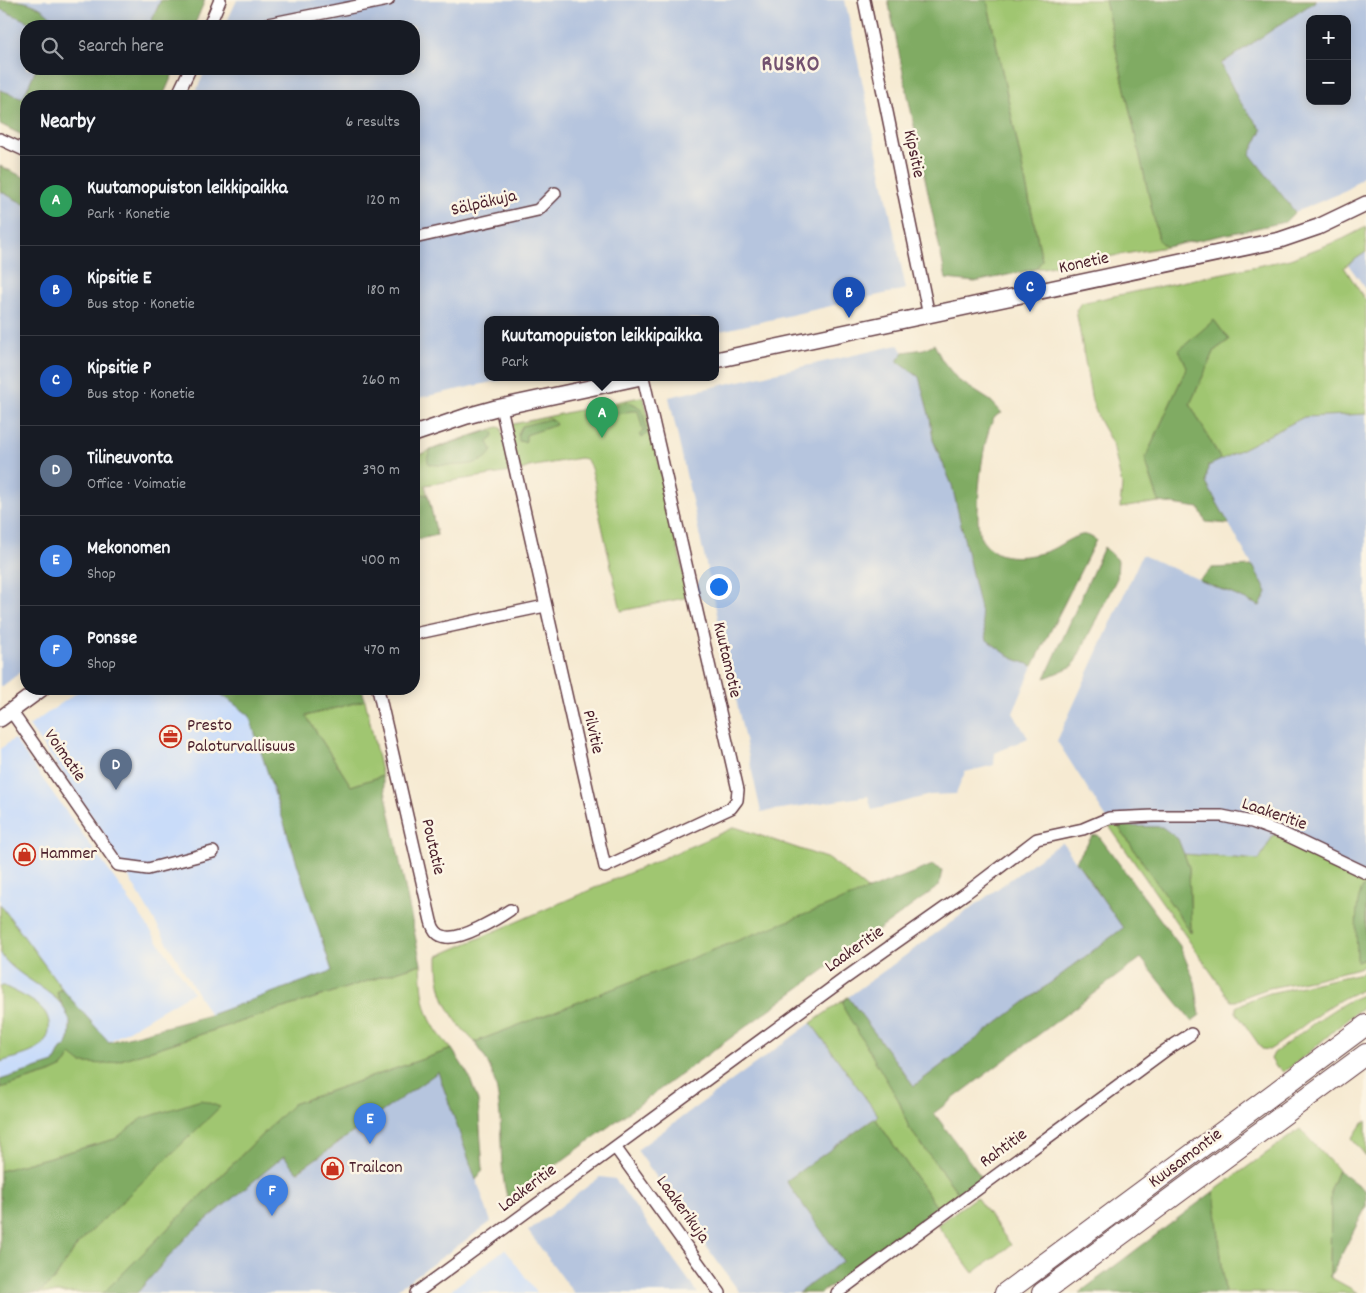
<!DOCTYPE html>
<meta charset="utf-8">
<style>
body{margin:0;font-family:Dekko,sans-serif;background:#242831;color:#f1f3f6}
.controls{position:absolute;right:15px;top:15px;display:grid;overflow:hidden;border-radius:10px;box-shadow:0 2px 12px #0003}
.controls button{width:45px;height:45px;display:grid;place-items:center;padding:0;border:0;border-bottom:1px solid #363941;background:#171b24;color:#f1f3f6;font:25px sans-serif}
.you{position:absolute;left:718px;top:586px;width:18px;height:18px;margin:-12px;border:4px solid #fff;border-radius:50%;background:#1a73e8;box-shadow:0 0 0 8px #1a73e833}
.badge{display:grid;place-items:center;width:32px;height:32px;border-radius:50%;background:#c8321e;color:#fff;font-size:16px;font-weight:700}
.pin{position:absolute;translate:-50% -41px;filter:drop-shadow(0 1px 2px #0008)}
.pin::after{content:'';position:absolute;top:26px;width:18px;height:15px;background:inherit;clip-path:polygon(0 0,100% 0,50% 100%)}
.popup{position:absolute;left:484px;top:316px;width:235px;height:65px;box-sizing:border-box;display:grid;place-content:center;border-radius:10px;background:#171b24;filter:drop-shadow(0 1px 4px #0005);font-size:16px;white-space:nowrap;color:#9ea1a6}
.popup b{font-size:19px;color:#f1f3f6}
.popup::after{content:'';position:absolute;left:50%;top:100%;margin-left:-10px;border:10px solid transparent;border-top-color:#171b24}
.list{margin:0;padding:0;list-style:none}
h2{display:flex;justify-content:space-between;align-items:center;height:65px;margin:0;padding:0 20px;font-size:21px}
h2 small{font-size:16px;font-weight:400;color:#9ea1a6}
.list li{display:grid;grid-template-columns:32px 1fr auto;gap:15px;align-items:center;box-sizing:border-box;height:90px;padding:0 20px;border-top:1px solid #363941}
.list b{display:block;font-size:19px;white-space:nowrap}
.list p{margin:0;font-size:16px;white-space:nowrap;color:#9ea1a6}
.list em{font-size:16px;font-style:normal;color:#9ea1a6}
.icon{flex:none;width:28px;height:28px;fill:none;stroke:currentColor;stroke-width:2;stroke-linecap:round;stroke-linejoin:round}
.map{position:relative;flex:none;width:1366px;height:1293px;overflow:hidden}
.search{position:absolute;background:#171b24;box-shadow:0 2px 12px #0003;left:20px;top:20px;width:400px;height:55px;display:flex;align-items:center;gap:12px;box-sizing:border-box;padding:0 18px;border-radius:20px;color:#9ea1a6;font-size:19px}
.panel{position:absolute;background:#171b24;box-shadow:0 2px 12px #0003;left:20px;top:90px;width:400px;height:605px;border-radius:20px}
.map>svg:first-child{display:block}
.built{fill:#c9dcf9}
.industrial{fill:#b6c5de;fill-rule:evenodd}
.green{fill:#a0c671;stroke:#75724e}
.forest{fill:#80ab63;stroke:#656547}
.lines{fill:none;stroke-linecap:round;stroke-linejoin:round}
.minor-casing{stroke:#643d44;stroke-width:14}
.tertiary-casing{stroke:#643d44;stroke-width:18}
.trunk-casing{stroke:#643d44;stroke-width:22}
.minor{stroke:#fff;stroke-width:11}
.tertiary{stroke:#fff;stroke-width:15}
.trunk{stroke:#fff;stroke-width:20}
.labels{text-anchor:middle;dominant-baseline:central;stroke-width:5;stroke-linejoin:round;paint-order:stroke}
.street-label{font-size:18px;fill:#4a1f2b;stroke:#fcf5e5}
.poi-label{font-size:18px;fill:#4a1f2b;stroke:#fcf5e5;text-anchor:start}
.district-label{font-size:22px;font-weight:bold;letter-spacing:1px;fill:#735270;stroke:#fcf5e5}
</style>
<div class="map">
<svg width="1366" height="1293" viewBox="0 0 1366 1293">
<rect width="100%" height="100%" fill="#fcf5e5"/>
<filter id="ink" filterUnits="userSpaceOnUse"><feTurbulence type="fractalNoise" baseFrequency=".02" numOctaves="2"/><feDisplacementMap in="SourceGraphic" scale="10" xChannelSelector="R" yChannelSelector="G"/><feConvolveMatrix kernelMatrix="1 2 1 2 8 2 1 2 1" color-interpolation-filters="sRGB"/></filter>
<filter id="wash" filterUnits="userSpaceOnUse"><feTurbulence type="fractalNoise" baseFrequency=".0096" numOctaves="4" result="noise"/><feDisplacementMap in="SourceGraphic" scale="20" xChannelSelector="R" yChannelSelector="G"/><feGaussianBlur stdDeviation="1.12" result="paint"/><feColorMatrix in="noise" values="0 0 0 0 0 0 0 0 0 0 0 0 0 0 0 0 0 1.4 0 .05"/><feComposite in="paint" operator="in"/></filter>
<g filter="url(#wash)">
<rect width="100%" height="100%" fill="#f6ead2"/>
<path class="built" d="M82,689H214L249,715L332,972L210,1015L98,825L29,726Z
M14,739L119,885L193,992L108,1042L63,990L0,904V749Z
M0,951L13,968L54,996L66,1011L70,1021L69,1039L65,1047L61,1049L54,1063L0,1080Z
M505,1249L537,1293H447Z"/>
<path class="industrial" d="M0,0H161L149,26H26V69H36L23,99L0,90Z
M237,0H845L906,289L716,332V319H488V377H515L414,399V96H194L206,69H414V26H225Z
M1317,0H1366V174L1346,191L1295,212L1250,154L1262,130L1238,99L1221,64ZM1310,19H1347V101H1310Z
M0,166L26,178V668L0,688Z
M1366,236V289L1337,249Z
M898,345L904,352L898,361L919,377L930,418L933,440L952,485L987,640L1012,658L1033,666L1013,713L1028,738L995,753L994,765L965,772L956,794L930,795L872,810L868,796L761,812L669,397Z
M1364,413L1366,414V892L1264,864L1131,856L1057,741L1142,555L1260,606L1267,592L1206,483L1208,466L1304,417Z
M1062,842L1123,928L914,1086L848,997Z
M811,1023L878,1115L787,1181L844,1261L798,1293H740L637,1150Z
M439,1071L491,1222L392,1293H137L188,1235L284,1156L298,1172Z
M600,1177L615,1179L698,1293H574L528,1231Z"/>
<path class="green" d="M987,0H1105L1159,240L1166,247L1036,269L1042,260Z
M1366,227V252L1344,267L1366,301V414L1304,417L1221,460L1190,404L1215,350L1229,340L1214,320L1187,367L1145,459L1159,502L1120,508L1122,485L1113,445L1099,420L1092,401L1076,310L1081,303L1290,259L1343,239Z
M640,397L644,398L689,597L621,611L596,499C598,493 592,467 588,462C585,458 584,459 580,458L529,467L519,471L509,425Z
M498,427L501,428L511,472L425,485L437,535L414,540V457L443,445Z
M365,700L382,776L351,786L306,716Z
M1109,826H1118L1191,932L1189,868L1184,854L1259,860L1274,834L1366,878V966L1315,979L1269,988L1249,995L1236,1001H1231Z
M735,827L829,859L870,891L475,1042C459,1027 444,1007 440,984C438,975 438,965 438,956Z
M0,904L63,990H59L57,993L61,1004C47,987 6,970 0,951C0,944 0,913 0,904Z
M421,964C423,1003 424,1020 452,1049L293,1104L103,1293H39L54,1280L78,1244L219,1107L142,1119L115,1139L0,1171V1088L50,1073L63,1067L71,1055L108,1064Z
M1366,972V989C1333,997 1299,1032 1269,1050L1262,1049L1236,1012V1007L1250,1000L1270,993Z
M0,986H4C17,993 35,1000 44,1011C48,1016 50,1023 49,1030C47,1053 18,1056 0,1062Z
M1366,994V1005C1337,1025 1313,1052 1283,1072L1278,1067H1276L1271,1059L1274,1053C1298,1036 1339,1001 1366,994Z
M848,997L843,1001L899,1101L909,1128L958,1193L938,1209L875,1118L878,1115L811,1023Z
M1366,1121V1156L1352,1139L1361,1125Z
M1300,1129L1338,1170L1331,1187L1330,1277L1359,1293H1225L1214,1191Z
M976,1197L1011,1245L973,1273L937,1225Z"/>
<path class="forest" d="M0,0C28,0 42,4 59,26H38L0,9Z
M161,0H205L194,26H149Z
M888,0H987L1042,260L1036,269L975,282L946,279Z
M1105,0H1317L1221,64L1238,99L1262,130L1250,154L1295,212L1285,222L1166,247L1159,241Z
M36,69H175L163,96H26V137L0,124V90L23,98Z
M0,166L26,178V205L0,191Z
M1214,320L1229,340L1215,350L1190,404L1221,460L1208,466L1206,483L1229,524L1206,522L1199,508L1159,502L1145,459L1187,367L1179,350Z
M934,344L942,360L958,380L991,401L1002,413C1000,414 997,415 996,416C982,429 974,518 980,536C983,544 991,550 999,554C1013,559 1034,556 1048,551C1058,547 1068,539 1078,536C1085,533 1090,536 1096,540L1033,666L1012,658L987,640L952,485L933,440L930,418L919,377L897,361L904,352L924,349Z
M628,402C646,406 644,419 647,434L642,438L639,435L643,431L638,411H631L591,421L582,419L581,415L582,412Z
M549,419L554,421L556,425L526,435V441L524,442L519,441L518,434L522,426Z
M490,430L493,432L494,435L488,442L492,450C484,469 451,465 434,465L429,464C426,458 428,455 431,450Z
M414,493L428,495L437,535L414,540Z
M1104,547L1118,560L1117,578L1073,666L1045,678Z
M1253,566L1267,592L1260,606L1199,580L1212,568Z
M214,689H362L365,700L306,716L351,786L382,776L421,964L108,1064L81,1063L71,1055L63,1067L50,1073L0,1088V1080L54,1063L61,1049L65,1047L69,1040L70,1028V1021L57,993L59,990H63L109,1042L210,1015L332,971L249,715Z
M1118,826L1162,827L1178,839L1189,867L1191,933Z
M1098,835L1180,946L1195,982L1200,1015L1192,1021L1141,958L934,1113L982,1178L969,1188L958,1193L909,1128L899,1101L844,1009L843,1001L848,997L914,1086L1123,928L1076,861L1092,836Z
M933,865L942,870L939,886L508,1200C496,1160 506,1116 493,1076C490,1064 482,1053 475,1042Z
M1363,887H1366V959L1357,962C1357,942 1353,904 1363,887Z
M452,1049L469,1076L478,1101L483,1169L476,1180L438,1072L297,1172L284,1156L188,1235L137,1293H103L293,1104Z
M201,1100L220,1107L78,1244L54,1280L39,1293H0V1171L115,1139L141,1119Z
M875,1118L938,1209L821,1293H798L843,1261L786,1181Z
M1338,1170L1366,1191V1207L1330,1277L1331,1187Z
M1214,1191L1225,1293H1079Z"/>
</g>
<g filter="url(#ink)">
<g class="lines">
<defs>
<path id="minor" d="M864,0L929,316
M209,26L220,0
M258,26L388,0
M177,96L190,69
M0,139L26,151
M414,238L538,210L555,193
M501,407L605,867L731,808L737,800L738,790L643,377
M414,634L545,606
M378,689L431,921C433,929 437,936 446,937C461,940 497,919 510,910
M11,711L118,865L148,869L213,852
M615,1147L720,1293
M416,1293L844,979L966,893L1037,839L1083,829L1109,818L1154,816H1222L1252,822L1282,833L1366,873
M837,1293L1166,1050L1191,1034"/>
<path id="tertiary" d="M716,360L1280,240L1318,227L1366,204
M414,434L467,416L496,408L641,377
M0,719L41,689"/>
<path id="trunk" d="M1005,1293L1366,1025
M1042,1293L1366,1054"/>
</defs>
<use href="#minor" class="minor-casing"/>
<use href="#tertiary" class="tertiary-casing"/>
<use href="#trunk" class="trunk-casing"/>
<use href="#minor" class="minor"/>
<use href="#tertiary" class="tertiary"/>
<use href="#trunk" class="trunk"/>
</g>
</g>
<defs>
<symbol id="office-ring" viewBox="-11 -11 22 22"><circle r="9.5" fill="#fcf5e5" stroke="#c8321e" stroke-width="1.5"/><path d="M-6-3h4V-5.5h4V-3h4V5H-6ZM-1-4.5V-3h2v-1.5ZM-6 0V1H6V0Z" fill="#c8321e"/></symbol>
<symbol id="shop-ring" viewBox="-11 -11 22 22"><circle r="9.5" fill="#fcf5e5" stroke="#c8321e" stroke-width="1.5"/><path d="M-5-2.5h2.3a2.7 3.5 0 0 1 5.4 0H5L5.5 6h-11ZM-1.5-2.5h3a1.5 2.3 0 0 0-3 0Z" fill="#c8321e"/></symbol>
</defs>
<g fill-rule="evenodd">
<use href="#office-ring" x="158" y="724" width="25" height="25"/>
<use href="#shop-ring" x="12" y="842" width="25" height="25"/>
<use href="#shop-ring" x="320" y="1156" width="25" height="25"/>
</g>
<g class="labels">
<g class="street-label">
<text transform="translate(913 154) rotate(78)">Kipsitie</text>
<text transform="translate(484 204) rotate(-13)">Sälpäkuja</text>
<text transform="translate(1084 264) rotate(-12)">Konetie</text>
<text transform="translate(726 660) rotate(77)">Kuutamotie</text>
<text transform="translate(592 732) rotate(77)">Pilvitie</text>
<text transform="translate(64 756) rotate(55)">Voimatie</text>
<text transform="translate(1274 815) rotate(19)">Laakeritie</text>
<text transform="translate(432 847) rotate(77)">Poutatie</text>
<text transform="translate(855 950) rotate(-35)">Laakeritie</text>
<text transform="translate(1004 1149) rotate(-36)">Rahtitie</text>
<text transform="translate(1186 1159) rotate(-37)">Kuusamontie</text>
<text transform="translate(528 1189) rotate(-37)">Laakeritie</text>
<text transform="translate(682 1210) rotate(54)">Laakerikuja</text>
</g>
<g class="poi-label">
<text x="187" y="726">Presto<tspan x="187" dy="21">Paloturvallisuus</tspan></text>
<text x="40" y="854">Hammer</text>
<text x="349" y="1168">Trailcon</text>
</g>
<g class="district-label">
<text x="791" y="65">RUSKO</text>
</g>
</g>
</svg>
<div class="controls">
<button>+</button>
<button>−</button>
</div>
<div class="you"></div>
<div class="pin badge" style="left:602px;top:438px;background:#2e9e5b">A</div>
<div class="popup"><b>Kuutamopuiston leikkipaikka</b>Park</div>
<div class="pin badge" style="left:849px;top:318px;background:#1a4fb4">B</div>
<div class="pin badge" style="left:1030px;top:312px;background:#1a4fb4">C</div>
<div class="pin badge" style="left:116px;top:790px;background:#5c6f8a">D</div>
<div class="pin badge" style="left:370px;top:1144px;background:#3f7fe0">E</div>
<div class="pin badge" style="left:272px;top:1216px;background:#3f7fe0">F</div>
<div class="search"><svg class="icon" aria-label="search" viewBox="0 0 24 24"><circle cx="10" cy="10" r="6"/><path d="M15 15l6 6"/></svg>Search here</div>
<section class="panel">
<h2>Nearby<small>6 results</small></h2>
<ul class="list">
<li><span class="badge" style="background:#2e9e5b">A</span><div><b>Kuutamopuiston leikkipaikka</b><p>Park · Konetie</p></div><em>120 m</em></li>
<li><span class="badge" style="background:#1a4fb4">B</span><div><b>Kipsitie E</b><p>Bus stop · Konetie</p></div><em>180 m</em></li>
<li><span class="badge" style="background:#1a4fb4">C</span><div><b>Kipsitie P</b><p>Bus stop · Konetie</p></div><em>260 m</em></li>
<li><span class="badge" style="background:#5c6f8a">D</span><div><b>Tilineuvonta</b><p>Office · Voimatie</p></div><em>390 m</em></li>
<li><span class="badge" style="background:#3f7fe0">E</span><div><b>Mekonomen</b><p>Shop</p></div><em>400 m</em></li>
<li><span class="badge" style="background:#3f7fe0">F</span><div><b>Ponsse</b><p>Shop</p></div><em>470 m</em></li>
</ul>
</section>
</div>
